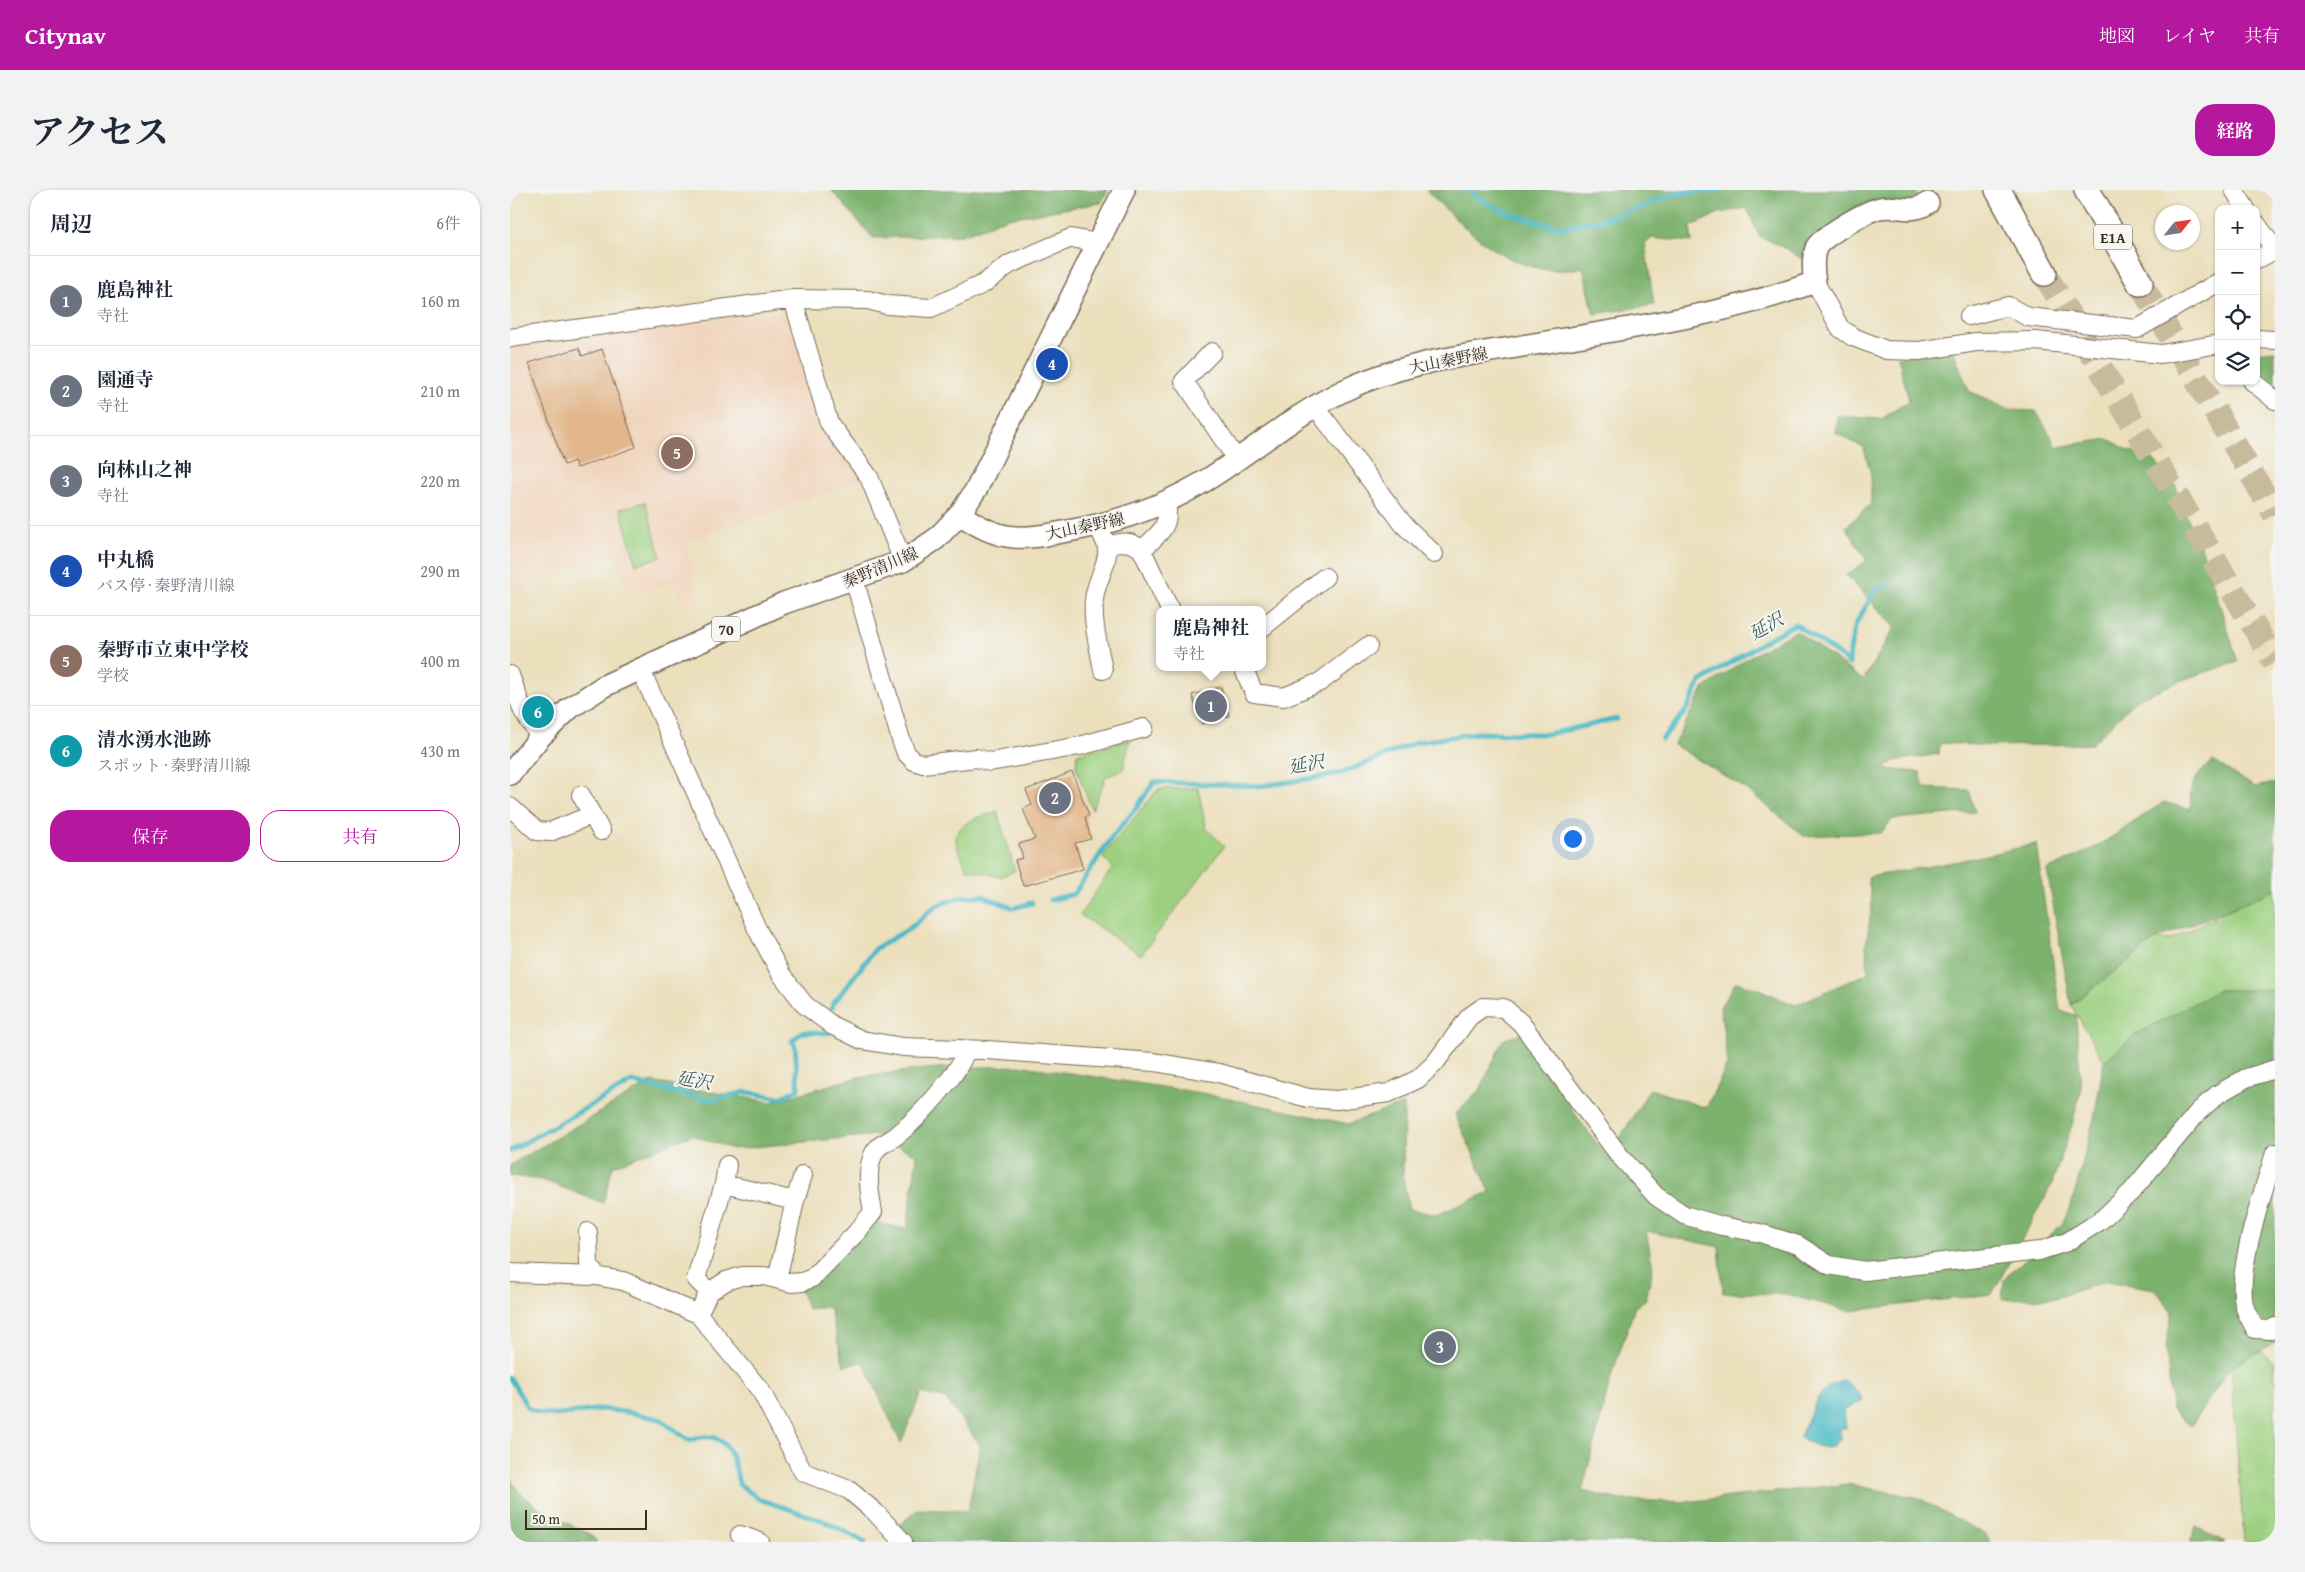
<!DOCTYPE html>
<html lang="ja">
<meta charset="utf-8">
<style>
body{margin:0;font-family:"Gentium Book Plus","Noto Serif JP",serif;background:#f2f2f3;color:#1f2937}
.controls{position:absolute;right:15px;top:15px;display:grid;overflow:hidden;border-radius:10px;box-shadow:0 1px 4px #0004}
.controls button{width:45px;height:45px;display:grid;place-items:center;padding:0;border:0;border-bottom:1px solid #e0e1e3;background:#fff;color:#1f2937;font:25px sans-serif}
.compass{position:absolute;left:1645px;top:15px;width:45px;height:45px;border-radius:50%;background:#fff;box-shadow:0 1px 4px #0004;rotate:60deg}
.scale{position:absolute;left:15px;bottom:12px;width:122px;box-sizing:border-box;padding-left:5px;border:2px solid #3b2a1e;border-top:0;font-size:14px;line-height:18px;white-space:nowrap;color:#3b2a1e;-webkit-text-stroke:4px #f6f6f2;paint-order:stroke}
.you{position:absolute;left:1062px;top:648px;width:18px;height:18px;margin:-12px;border:4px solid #fff;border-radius:50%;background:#1a73e8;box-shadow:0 0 0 8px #1a73e833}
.badge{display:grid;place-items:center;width:32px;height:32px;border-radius:50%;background:#b5179e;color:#fff;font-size:16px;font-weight:700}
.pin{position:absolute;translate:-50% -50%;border:2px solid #fff;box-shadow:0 1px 5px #0006}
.popup{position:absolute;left:646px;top:416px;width:110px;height:65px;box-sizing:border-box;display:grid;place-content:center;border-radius:10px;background:#fff;filter:drop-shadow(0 1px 4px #0005);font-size:16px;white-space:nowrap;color:#747a83}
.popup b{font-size:19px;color:#1f2937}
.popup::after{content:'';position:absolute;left:50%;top:100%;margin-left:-10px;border:10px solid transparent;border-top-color:#fff}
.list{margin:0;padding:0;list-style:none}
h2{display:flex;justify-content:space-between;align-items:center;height:65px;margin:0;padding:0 20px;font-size:21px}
h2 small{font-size:16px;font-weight:400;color:#747a83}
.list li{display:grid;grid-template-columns:32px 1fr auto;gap:15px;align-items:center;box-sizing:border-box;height:90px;padding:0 20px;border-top:1px solid #e0e1e3}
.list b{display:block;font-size:19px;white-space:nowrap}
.list p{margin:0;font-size:16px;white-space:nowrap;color:#747a83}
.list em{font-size:16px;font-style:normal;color:#747a83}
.actions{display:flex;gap:10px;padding:15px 20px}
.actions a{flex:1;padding:11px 0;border:1px solid #b5179e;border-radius:20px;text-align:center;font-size:18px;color:#b5179e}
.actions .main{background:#b5179e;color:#fff}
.icon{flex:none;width:28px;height:28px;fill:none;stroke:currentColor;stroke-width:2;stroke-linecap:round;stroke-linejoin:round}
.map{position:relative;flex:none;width:1765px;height:1352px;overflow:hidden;border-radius:20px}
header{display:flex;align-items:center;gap:30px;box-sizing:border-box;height:70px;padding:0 25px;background:#b5179e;color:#fff}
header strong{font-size:24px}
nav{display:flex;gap:28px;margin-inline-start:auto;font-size:18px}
.intro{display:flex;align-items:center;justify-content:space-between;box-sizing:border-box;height:120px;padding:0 30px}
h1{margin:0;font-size:35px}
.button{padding:12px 22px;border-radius:20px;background:#b5179e;color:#fff;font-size:18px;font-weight:700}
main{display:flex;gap:30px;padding:0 30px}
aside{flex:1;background:#fff;border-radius:20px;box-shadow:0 1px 4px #0004}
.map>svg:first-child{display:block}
.built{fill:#f1d5bd}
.green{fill:#9cd080;stroke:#6c7d4f}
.forest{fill:#7db26e;stroke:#5c6e46}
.water{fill:#4cbac5;stroke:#447272}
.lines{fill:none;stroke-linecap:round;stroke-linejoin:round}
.stream{stroke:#4cbac5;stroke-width:5}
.building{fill:#e2b68a}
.highway-tunnel{stroke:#c8bb9c;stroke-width:25;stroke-dasharray:25 12;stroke-linecap:butt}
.minor-casing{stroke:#796955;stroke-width:20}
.major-casing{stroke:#796955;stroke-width:24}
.highway-casing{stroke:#796955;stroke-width:28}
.minor{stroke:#fff;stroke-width:18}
.major{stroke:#fff;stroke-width:21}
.highway{stroke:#fff;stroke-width:25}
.labels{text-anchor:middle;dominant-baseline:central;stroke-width:4;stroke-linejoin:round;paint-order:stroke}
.shield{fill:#f6f6f2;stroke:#73675e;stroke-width:1}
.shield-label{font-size:15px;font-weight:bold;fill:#3b2a1e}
.street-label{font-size:16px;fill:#3b2a1e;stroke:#f6f6f2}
.water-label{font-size:18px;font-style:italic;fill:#415c58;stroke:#f6f6f2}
</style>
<header>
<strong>Citynav</strong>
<nav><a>地図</a><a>レイヤ</a><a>共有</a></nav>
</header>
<div class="intro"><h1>アクセス</h1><a class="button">経路</a></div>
<main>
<aside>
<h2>周辺<small>6件</small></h2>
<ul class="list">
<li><span class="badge" style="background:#6b7280">1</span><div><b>鹿島神社</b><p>寺社</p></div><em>160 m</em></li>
<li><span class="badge" style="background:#6b7280">2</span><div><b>園通寺</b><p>寺社</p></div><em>210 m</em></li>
<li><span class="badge" style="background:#6b7280">3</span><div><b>向林山之神</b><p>寺社</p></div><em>220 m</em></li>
<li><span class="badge" style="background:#1a4fb4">4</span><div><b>中丸橋</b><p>バス停 · 秦野清川線</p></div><em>290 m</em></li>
<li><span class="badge" style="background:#8d6e63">5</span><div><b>秦野市立東中学校</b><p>学校</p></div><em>400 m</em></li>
<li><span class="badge" style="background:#0f9aa8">6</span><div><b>清水湧水池跡</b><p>スポット · 秦野清川線</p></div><em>430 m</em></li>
</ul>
<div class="actions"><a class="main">保存</a><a>共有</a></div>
</aside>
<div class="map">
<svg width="1765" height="1352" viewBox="0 0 1765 1352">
<rect width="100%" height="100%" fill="#f6f6f2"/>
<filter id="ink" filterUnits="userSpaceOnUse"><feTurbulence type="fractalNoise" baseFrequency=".02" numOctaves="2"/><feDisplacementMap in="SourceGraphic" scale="10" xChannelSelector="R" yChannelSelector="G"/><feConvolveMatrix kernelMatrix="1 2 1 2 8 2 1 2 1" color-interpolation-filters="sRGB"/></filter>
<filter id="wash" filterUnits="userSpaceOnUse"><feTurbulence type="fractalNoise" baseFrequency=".0096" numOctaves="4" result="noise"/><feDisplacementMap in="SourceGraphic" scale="20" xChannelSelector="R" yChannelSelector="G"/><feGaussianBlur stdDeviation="1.12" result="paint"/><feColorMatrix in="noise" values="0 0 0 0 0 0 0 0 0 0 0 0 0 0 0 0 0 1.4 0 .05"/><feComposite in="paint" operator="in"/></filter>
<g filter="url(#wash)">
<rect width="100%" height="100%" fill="#ebdfbc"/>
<path class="built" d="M273,121L279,125L315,237L353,290L223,335L221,333L176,353L191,414L171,418L165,392L119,407L105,366L94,365L0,405V158L100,146Z"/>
<path class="green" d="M135,312L151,367L126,374L110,319Z
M620,550L613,580L596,587L582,620L566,578L567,564Z
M688,598L696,638L714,656L631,765L570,725L603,677L592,667L648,599Z
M487,621L505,681L490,687L457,679C454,671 446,658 446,649C447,631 474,626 487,621Z
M1765,700V800H1709L1627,844L1594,871L1561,815L1646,749L1661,750L1734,712Z
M1751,1161L1765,1174V1352H1734L1721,1176Z"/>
<path class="forest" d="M321,0H598L591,13L498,28L452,45L363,48Z
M916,0H1405L1410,11L1368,18L1300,74L1275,58L1249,46L1237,18L1209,23L1180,37L1182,52L1142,48L1135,54L1144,115L1084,124L1073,77C1009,94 958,42 916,0Z
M1443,160L1459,201L1499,220L1526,221L1547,257L1598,249L1618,260L1643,269L1666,296L1672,318L1689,350L1728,472L1680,487L1627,509L1582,554L1484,556L1430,553L1429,564L1384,571L1373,579L1410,582L1414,598L1459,600L1465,622L1383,629L1371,643L1294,646L1236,599L1164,555L1193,499L1236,469L1286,441L1353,490L1385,437L1336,385L1357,371L1336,337L1361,314V284L1354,258L1326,243L1327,226L1371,229L1399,211L1388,167Z
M1765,161V201L1746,183V163Z
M1703,571L1745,597L1765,593V700L1646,749L1561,815L1537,680L1588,656L1654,612L1681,620C1678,595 1685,586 1703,571Z
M1526,654L1550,821L1566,825L1571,901L1561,938L1541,996L1482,1104L1340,1121L1275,1104L1213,1103L1209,1057L1136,1041L1143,1078L1136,1109L1125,1117L1101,1187L1072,1301L1111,1310L1175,1312L1338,1294L1409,1308L1476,1345L1480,1352H402L387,1337L408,1319L458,1321L470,1255L436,1209L411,1203L391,1253L353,1172L334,1176L319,1117L298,1119L287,1094L362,1032L397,1039L407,965L366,945L223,959L182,945L103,976L93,1013L32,990L0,986V975L141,892L261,912L348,887L425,878L513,876L692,903L838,934L894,914L893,987L899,1019L926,1025L980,1002L945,924L970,900L993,850L1016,842C1041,886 1065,929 1098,967L1140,899L1196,918L1218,873L1210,817L1226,792L1251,800L1285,815L1358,783L1356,755L1362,715L1358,687L1449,671Z
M1709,800H1765V1153L1721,1176L1681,1236L1662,1220L1656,1156L1662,1122L1645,1099L1596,1091L1546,1108L1492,1109L1494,1089L1553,1033L1563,1010L1584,928L1594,871L1627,844Z
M0,1288C14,1316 54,1330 81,1345L87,1352H0Z
M1686,1337L1715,1352H1680Z"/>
<path class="water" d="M1335,1190L1349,1203L1353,1210L1334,1221L1336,1238H1330L1331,1248L1326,1252L1323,1257C1312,1260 1298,1253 1290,1246L1308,1207L1319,1196Z"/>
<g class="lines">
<path class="stream" d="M958,0L980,15L998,23L1049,38L1103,27L1168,3L1211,0
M1152,549L1176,521L1190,492L1256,450L1285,434L1332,467L1339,474L1340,460L1346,433L1366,400L1377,395
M540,710L564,704L602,647L628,616L644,592L750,596L819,586L837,581L907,552L967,543L1038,544L1107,529
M322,818L323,814L366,758L399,739L426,716L450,707L473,706L503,718L522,713
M0,961L122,892L200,910L236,902L270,908L288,899L285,855L282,851L292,842L319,843
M0,1188L18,1218L30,1223L46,1225L92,1219L121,1223L150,1229L178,1250C184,1249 192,1246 198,1247C221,1247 226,1278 229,1294L249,1309L314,1331L355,1352"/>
</g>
<g id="blocks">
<path class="building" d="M69,158L72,166L92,159L126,257L67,278L64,271L54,275L19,173Z
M711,497L719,526L691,534L682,505Z
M562,582L579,625L575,627L581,649L565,653L573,679L513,696L505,670L513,668L509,654L525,649L513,619L522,615L516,600Z"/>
</g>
</g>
<g filter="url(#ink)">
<use href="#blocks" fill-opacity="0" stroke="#796955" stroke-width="1"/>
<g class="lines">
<path class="highway-tunnel" d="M1534,83L1765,472
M1630,93L1765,324"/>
<defs>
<path id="minor" d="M1724,0L1736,19
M1746,33L1763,57L1759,63L1746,70
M1305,92L1330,138L1343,147L1376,160L1409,161L1466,152L1526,151L1651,164L1709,154
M283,109L319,233L359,287L393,371
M1459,126L1498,116L1518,127L1627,139L1709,92
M0,148L283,109L358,110L377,115L421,118L473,94L500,74L561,48L588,53
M1746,149L1765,150
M702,162L674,191L727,270
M1742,191L1765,210
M805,216L894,335L924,364
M588,336C591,343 596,351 597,358C599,374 585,392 584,410C582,434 589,457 593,480
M597,356C611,352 620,349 632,360C648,344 661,338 656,313
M632,360L660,420
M344,389L391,550L396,563L404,571L413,574L466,568L480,572L570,556L634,538
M752,438L815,387
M733,477L744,503L774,507L810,492L858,456
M130,478L248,741L271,784L295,815L323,836L352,850L393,857L477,860L644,872L709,883L798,908L827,910L879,903L908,889L925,873L959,827L973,817L994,818L1011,833L1109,965L1146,1006L1174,1025L1212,1036L1250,1043L1288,1055L1319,1075L1355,1081L1529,1061L1557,1052L1590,1031L1622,1001L1688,922L1708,904L1736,888L1765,879
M0,485L13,521L30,547
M71,605L91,641
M0,617L27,641L40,642L81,625
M1765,963C1754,999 1724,1084 1735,1118C1737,1125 1742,1132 1745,1139L1761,1140L1765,1137
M214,994L217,975
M285,1011L293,985
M78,1042L79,1074L86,1086
M0,1083L86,1086L113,1091L188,1124L251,1201L293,1282L339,1300L365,1322L393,1352
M199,1102L186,1089L214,994L285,1011L267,1089
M188,1124L199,1102L216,1091L232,1086H254L282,1093L292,1092L302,1088L346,1043L363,1022C360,1006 356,984 362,968C366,954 376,954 386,946C404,932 454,880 455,860
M230,1345L250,1352"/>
<path id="major" d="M450,324C490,353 512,350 558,341C610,332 658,315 703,286C746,258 786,224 833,201C885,175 944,167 1001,158C1103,140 1207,128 1305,92C1303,81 1302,69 1306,58C1309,48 1358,20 1370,18C1387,14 1400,25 1418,13
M0,584L30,547L60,518L94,496L274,413L393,371L426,349L450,324L467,298L614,0"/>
<path id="highway" d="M1488,0L1534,83
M1577,0L1630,93"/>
</defs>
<use href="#minor" class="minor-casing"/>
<use href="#major" class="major-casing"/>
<use href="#highway" class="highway-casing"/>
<use href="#minor" class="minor"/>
<use href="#major" class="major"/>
<use href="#highway" class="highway"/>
</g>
</g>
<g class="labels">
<g class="shield">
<rect x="1584" y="34.5" width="38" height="25" rx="4"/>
<rect x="202" y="426.5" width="28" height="25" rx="4"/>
</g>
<g class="shield-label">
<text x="1603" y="47">E1A</text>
<text x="216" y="439">70</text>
</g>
<g class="street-label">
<text transform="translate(938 170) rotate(-11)">大山秦野線</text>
<text transform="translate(575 336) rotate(-12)">大山秦野線</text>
<text transform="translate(370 377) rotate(-23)">秦野清川線</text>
</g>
<g class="water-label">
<text transform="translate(1256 436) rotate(-30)">延沢</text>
<text transform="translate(796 574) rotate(-10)">延沢</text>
<text transform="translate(184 890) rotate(9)">延沢</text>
</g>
</g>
</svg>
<div class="controls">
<button>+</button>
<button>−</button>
<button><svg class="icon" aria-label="locate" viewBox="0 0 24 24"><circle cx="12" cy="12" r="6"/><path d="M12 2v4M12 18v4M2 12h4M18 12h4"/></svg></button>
<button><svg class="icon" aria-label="layers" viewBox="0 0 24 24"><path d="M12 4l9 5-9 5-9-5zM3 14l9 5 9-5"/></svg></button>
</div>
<svg class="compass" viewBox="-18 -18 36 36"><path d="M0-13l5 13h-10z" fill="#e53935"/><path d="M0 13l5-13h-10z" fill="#747a83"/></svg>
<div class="scale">50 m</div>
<div class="you"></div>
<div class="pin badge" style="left:701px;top:516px;background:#6b7280">1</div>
<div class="popup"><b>鹿島神社</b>寺社</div>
<div class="pin badge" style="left:545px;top:608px;background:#6b7280">2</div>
<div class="pin badge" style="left:930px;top:1157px;background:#6b7280">3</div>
<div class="pin badge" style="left:542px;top:174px;background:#1a4fb4">4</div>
<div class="pin badge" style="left:167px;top:263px;background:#8d6e63">5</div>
<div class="pin badge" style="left:28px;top:522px;background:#0f9aa8">6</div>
</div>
</main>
